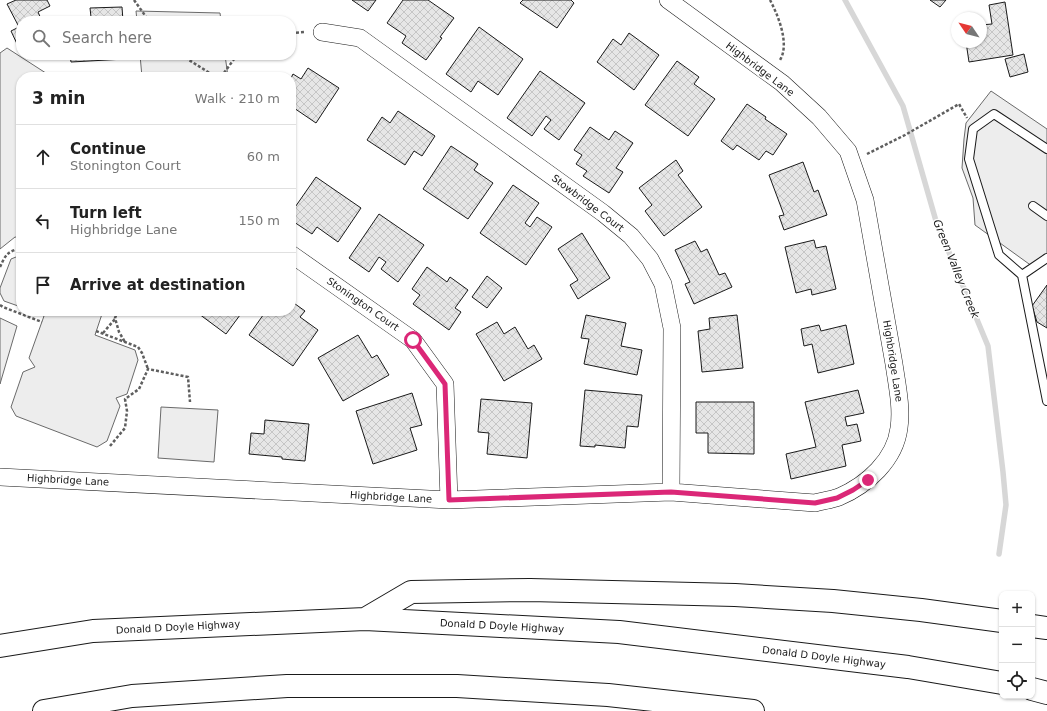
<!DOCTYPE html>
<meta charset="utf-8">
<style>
body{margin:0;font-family:"DejaVu Sans",sans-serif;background:#f2f2f2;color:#222}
.controls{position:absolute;right:12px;bottom:12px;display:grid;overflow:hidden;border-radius:8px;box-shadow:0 1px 3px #0004}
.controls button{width:36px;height:36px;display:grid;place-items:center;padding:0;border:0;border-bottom:1px solid #e0e0e0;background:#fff;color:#222;font:20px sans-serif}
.compass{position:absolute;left:951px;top:12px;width:36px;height:36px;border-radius:50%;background:#fff;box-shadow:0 1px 3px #0004;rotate:305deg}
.stop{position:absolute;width:12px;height:12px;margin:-9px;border:3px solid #db2777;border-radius:50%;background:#fff}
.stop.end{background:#db2777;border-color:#fff;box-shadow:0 1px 4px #0008}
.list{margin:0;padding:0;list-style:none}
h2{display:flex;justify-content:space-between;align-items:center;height:52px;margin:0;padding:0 16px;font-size:17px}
h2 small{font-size:13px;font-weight:400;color:#767676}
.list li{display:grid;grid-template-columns:26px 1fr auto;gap:12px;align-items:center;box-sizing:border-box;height:64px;padding:0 16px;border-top:1px solid #e0e0e0}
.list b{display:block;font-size:15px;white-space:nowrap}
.list p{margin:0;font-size:13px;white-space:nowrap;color:#767676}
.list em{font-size:13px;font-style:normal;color:#767676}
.icon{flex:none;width:22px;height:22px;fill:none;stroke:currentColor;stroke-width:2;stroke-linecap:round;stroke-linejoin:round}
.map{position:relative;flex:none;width:1047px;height:711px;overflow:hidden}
.search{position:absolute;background:#fff;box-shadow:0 1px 3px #0004;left:16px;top:16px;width:280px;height:44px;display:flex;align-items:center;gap:10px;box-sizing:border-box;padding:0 14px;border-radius:16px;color:#767676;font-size:15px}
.panel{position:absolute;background:#fff;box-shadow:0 1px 3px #0004;left:16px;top:72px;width:280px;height:244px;border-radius:16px}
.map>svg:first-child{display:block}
.built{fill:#ededed;stroke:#6a6a6a}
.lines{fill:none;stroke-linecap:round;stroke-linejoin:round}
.stream{stroke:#d7d7d7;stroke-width:5.5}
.building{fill:url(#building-cross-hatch);stroke:#1a1a1a}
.lane-casing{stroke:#1a1a1a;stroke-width:10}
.street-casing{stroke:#1a1a1a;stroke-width:18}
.highway-casing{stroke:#1a1a1a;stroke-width:24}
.path{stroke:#5f5f5f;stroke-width:2.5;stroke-dasharray:3 2;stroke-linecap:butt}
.lane{stroke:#fff;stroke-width:8}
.street{stroke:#fff;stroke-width:17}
.highway{stroke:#fff;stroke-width:22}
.route{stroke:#db2777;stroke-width:5}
.labels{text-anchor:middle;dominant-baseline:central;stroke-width:3;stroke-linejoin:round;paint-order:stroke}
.street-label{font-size:10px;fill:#1a1a1a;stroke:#fff}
.water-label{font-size:11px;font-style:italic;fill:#1a1a1a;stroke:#fff}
</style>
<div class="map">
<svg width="1047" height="711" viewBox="0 0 1047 711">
<defs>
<pattern id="building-cross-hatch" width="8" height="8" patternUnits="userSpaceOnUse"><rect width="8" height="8" fill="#e6e6e6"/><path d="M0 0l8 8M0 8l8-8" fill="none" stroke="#c5c5c5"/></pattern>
</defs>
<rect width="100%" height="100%" fill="#fff"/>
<path class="built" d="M136,11L220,13L221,21H137Z
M7,48L52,77H21V238L15,237L0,249V53Z
M140,55H225L228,77H142Z
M991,91L1047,129V253L1036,269L975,225L973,198L962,168L964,139L966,123Z
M21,255V307L4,301L0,293V288L11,259Z
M30,311H103L95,335L135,350L138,360L127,394L116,398L120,406L107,441L97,447L16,416L11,407L23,372L35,367L29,358L44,316Z
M0,318L17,326L0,384Z
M161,407L218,410L214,462L158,458Z"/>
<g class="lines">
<path class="stream" d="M845,0L903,106L936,221L988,346L1003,472L1006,505L999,554"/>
</g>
<path class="building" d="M16,0H47L50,6L38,12L42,21H21V44L18,46L11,31L19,27L7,4Z
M352,0H376L368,11Z
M403,0H428L454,18L440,37L442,38L426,60L402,43L406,36L387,23Z
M523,0H571L574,3L557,28L520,3Z
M930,0H946L940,7Z
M1005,2L1013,55L969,62L966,42H981V25L992,24L989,5Z
M122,7L123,21H68V18L91,17L90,8Z
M479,27L523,59L498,95L478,81L471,92L446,74Z
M629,33L659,55L634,90L597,62L613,39L621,45Z
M1024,54L1028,72L1010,77L1005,59Z
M70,55H124L125,59L71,62Z
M677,61L699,77L694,84L715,99L688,136L645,105Z
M308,68L339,88L316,123L291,106V78L293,74L301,79Z
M540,71L585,103L559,140L544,129L551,120L546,116L532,136L507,118Z
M747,104L766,117L765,119L787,134L773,155L766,151L759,160L737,145L733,150L721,141Z
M398,111L435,136L422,156L414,151L405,165L367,140L382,117L390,123Z
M590,127L609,140L615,131L633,143L616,168L623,172L609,193L583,176L587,171L576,164L582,155L574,150Z
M451,146L478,164L474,170L493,183L468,219L423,189Z
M676,160L683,171L678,175L702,207L664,236L645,211L652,205L639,188Z
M803,162L814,192L818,190L827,215L784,230L779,216L784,215L769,175Z
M316,177L361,208L338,242L317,227L312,234L291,220V213Z
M513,185L539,203L525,223L530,227L537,217L552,227L526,265L480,233Z
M379,214L424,245L398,282L381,269L386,262L379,257L369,272L349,258Z
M582,233L610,278L578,299L570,285L578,280L558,249Z
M814,240L816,248L826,246L836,289L812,295L811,289L796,293L785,247Z
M695,241L701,252L707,249L719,275L725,273L732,287L694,304L685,284L690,282L675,250Z
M427,267L447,282L450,277L468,290L455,308L461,312L449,330L413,304L420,295L412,289Z
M487,276L502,288L487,308L472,297Z
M1047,285V328L1037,322L1032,306Z
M291,301L305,311L300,317L318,330L293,366L249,335L266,311H291Z
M195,311H243L226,334Z
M586,315L626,323L621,346L642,350L637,375L584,364L589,339L581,338Z
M737,315L743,368L702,372L698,331L710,329L709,318Z
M497,322L504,334L515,327L528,349L534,345L542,359L504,381L476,334Z
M819,325L821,331L846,325L854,364L818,373L812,344L804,346L801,329Z
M358,335L372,358L377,355L389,375L343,401L318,358Z
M585,390L642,395L638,427L627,426L625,448L595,445V447L580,446Z
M858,390L864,413L845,417L847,426L857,424L861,441L842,445L846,466L791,479L786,454L816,447L805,402Z
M412,393L422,425L410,428L417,450L373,464L356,411Z
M481,399L532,403L527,458L487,454L489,433L478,432Z
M696,402H754V454L708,453V433H696Z
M265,420L309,424L305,461L282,459V457L249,454L251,433L264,434Z"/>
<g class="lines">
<defs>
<path id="lane" d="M1047,149L994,114L973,129L969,159L999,255L1022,275L1047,401
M1033,206L1047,216
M1022,275L1047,258"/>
<path id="street" d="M322,32L360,38L603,213L631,236L650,259L663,284L672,328L671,492
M291,254L413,340L445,384L449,500
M0,477L449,500L671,492L815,503C822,501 831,500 839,497C867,485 895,460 899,428C902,407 897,385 894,364L865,200L848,151L819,117L782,83L668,0"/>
<path id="highway" d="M365,619L411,592L530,590L735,595L833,601L921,610L1002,621
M1032,626L1047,628
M0,646L93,631L365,619L619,632L908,667L1002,683
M1032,689L1047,693
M44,711L132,696L287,686H457L608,695L753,711"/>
</defs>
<use href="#lane" class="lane-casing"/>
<use href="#street" class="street-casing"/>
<use href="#highway" class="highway-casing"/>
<path class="path" d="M134,0L149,21
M770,0C778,15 790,44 780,60
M291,33L305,32
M181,55L216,77
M221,77L237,55
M867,154L905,135L959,104L967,118
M0,267C6,254 7,252 21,248
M0,305L3,307L42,322
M118,311L115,318L119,332L125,342
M96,331L138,347L142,353L148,369
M103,333L115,319
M110,446L125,428L127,411L125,399L139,389L148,369L188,377L190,402"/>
<use href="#lane" class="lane"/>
<use href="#street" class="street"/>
<use href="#highway" class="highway"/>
</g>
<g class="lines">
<path class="route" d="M413,340L445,384L449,500L671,492L815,503L837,498L853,490L868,480"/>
</g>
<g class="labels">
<g class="street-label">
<text transform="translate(760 69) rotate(37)">Highbridge Lane</text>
<text transform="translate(588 203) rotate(37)">Stowbridge Court</text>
<text transform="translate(363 304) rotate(35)">Stonington Court</text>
<text transform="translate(893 361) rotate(81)">Highbridge Lane</text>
<text transform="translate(68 480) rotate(3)">Highbridge Lane</text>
<text transform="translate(391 497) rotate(3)">Highbridge Lane</text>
<text transform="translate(502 626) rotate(3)">Donald D Doyle Highway</text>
<text transform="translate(178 627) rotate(-3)">Donald D Doyle Highway</text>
<text transform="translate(824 657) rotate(7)">Donald D Doyle Highway</text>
</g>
<g class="water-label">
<text transform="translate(956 269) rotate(68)">Green Valley Creek</text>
</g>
</g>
</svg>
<div class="controls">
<button>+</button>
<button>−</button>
<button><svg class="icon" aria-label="locate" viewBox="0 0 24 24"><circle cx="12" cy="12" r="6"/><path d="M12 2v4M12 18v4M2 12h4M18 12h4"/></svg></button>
</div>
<svg class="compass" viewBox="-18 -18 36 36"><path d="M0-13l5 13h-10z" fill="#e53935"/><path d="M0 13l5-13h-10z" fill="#767676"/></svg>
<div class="stop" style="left:413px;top:340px"></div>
<div class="stop end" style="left:868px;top:480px"></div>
<div class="search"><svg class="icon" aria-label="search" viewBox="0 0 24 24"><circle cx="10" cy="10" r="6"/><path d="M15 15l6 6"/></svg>Search here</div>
<section class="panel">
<h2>3 min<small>Walk · 210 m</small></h2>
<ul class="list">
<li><svg class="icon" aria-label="ahead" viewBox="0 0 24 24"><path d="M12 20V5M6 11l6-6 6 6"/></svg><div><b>Continue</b><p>Stonington Court</p></div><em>60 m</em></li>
<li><svg class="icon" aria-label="left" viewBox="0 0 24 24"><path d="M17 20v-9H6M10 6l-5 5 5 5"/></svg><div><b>Turn left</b><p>Highbridge Lane</p></div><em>150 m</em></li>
<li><svg class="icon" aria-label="arrive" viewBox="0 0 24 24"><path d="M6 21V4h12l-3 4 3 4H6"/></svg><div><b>Arrive at destination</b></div></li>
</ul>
</section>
</div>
